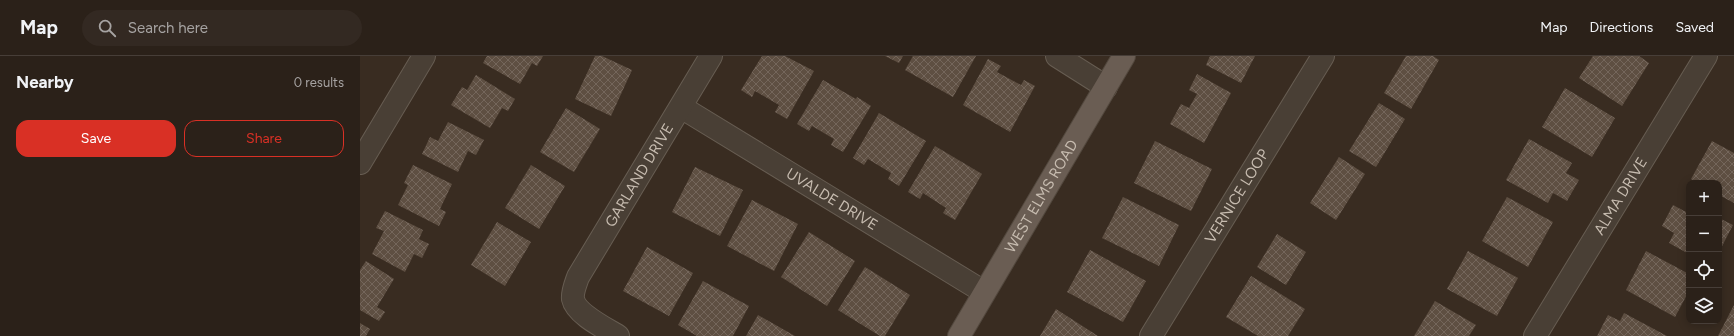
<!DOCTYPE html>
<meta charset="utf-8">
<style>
body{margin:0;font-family:Figtree,sans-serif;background:#332922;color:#f1f3f6}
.controls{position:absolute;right:12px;bottom:12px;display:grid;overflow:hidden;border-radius:8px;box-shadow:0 2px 10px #0003}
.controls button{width:36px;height:36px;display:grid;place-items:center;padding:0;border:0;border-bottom:1px solid #473e38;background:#2b2119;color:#f1f3f6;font:20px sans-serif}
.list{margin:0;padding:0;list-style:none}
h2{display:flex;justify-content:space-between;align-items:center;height:52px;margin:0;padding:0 16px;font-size:17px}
h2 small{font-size:13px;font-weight:400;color:#a6a3a2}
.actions{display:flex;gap:8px;padding:12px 16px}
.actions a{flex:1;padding:9px 0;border:1px solid #d93025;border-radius:12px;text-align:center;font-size:14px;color:#d93025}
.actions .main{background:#d93025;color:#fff}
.icon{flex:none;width:22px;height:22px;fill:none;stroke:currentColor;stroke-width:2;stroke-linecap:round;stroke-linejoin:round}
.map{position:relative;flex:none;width:1374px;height:280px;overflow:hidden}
header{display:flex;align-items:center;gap:24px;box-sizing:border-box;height:56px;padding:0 20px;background:#2b2119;border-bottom:1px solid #473e38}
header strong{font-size:19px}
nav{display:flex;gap:22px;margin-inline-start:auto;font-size:14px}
.search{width:280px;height:36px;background:#332922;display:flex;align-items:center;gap:10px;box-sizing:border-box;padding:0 14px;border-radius:22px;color:#a6a3a2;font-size:15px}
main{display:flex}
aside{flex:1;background:#2b2119}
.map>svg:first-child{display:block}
.building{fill:url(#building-cross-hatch)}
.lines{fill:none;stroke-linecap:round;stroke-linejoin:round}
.minor-casing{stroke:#675d52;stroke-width:24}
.major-casing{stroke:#53483e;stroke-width:24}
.minor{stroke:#493f35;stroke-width:22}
.major{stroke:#6a5d53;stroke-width:22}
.labels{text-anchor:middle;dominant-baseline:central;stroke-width:3.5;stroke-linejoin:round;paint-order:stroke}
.street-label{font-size:15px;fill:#c6bbaf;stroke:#2e241a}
</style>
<header>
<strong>Map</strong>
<div class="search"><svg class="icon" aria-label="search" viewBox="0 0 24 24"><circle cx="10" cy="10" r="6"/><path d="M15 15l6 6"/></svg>Search here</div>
<nav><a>Map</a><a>Directions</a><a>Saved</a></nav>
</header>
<main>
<aside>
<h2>Nearby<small>0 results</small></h2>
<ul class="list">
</ul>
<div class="actions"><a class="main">Save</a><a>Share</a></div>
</aside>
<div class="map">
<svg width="1374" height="280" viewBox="0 0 1374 280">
<defs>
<pattern id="building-cross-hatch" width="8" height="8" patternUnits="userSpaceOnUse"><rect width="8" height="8" fill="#5e4f42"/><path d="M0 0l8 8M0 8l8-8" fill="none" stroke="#74665b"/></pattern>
</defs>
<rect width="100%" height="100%" fill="#392c21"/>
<path class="building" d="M127,0H183L177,10L172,7L160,28L123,7Z
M235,0H242L272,14L251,60L215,43Z
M402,0H425L454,15L427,63L415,56L419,49L395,35L392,41L381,34Z
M525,0H543L539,7Z
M553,0H616L593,41L545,14Z
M850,0H895L881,27L846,9Z
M1046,0H1073L1079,4L1051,53L1024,37Z
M1233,0H1279L1289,7L1262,50L1219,22Z
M628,3L641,10L637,16L661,29L664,24L675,30L650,76L603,49Z
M837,18L871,37L844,87L810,68L821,48L829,52L837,38L829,34Z
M116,19L155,43L148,55L142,52L130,72L91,49L102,31L107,34Z
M463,24L496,43L497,41L511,50L483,96L471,89L474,83L452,70L449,75L437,68Z
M1205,32L1255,62L1232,101L1182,71Z
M1019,47L1045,63L1016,111L989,95Z
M206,52L240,73L214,116L180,96Z
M519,57L566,85L539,130L528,123L531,117L508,103L504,109L493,102Z
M88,66L124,84L116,99L108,95L98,116L62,98L70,81L78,85Z
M1169,83L1212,107L1206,117L1219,124L1207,145L1193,137L1188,147L1146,124Z
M795,85L852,113L831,155L774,127Z
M1352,85L1374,97V147L1359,139V127H1338L1331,123Z
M575,90L622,118L595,164L583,157L586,152L563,137L560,143L548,136Z
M979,101L1005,118L976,164L950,147Z
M53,109L92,128L80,153L86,156L79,170L38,149L48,129L44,127Z
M171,109L205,130L179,173L145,152Z
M335,111L383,134L360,180L312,156Z
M763,141L819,169L799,210L742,182Z
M1147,141L1193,166L1168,211L1122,185Z
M392,144L438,168L414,215L367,190Z
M1313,149L1326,156L1329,151V198L1309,187L1314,177L1302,170Z
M25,155L63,174L59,183L69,188L62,202L54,198L45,216L12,198L24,175L16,172Z
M1359,162L1373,169L1359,196Z
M137,166L171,186L145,230L111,209Z
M449,176L495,205L467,250L421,221Z
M917,178L946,196L926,229L897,211Z
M287,191L333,217L309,260L263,235Z
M730,194L786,225L763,266L707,236Z
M1108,195L1158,222L1137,260L1087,233Z
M1286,195L1329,218V235L1315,261L1266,234Z
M6,205L34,223L17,251L25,256L19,265L0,254V214Z
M505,211L550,239L525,280H520L478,254Z
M891,220L945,253L928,280H898L866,261Z
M343,225L389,250L373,280H337L318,269Z
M1075,245L1116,269L1109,280H1054Z
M1374,249V280H1358Z
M696,253L738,280H680Z
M1264,257L1307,280H1237L1248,259L1260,265Z
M398,259L435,280H386Z
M0,267L10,273L6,280H0Z"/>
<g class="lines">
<defs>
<g id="minor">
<path d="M697,0L746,31"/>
<path id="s1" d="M321,51L624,236"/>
<path d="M0,107L64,0"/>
<path id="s2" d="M258,280C245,272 216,258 213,243C212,236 216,227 218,221L351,0"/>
<path id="s3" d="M791,280L963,0"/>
<path id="s4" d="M1175,280L1346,0"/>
</g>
<g id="major">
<path id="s5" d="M599,280L764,0"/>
</g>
</defs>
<use href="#minor" class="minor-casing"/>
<use href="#major" class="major-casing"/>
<use href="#minor" class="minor"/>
<use href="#major" class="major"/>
</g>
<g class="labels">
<g class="street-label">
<text stroke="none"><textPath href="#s2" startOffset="201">GARLAND DRIVE</textPath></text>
<text stroke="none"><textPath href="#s5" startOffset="162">WEST ELMS ROAD</textPath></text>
<text stroke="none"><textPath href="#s3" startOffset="164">VERNICE LOOP</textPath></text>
<text stroke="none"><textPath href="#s4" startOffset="164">ALMA DRIVE</textPath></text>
<text stroke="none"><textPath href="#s1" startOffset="177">UVALDE DRIVE</textPath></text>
</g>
</g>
</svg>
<div class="controls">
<button>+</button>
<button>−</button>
<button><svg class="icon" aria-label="locate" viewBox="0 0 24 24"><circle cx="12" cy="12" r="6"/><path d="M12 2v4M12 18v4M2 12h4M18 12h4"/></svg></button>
<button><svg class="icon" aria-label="layers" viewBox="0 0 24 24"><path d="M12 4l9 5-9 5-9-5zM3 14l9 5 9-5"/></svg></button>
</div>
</div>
</main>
